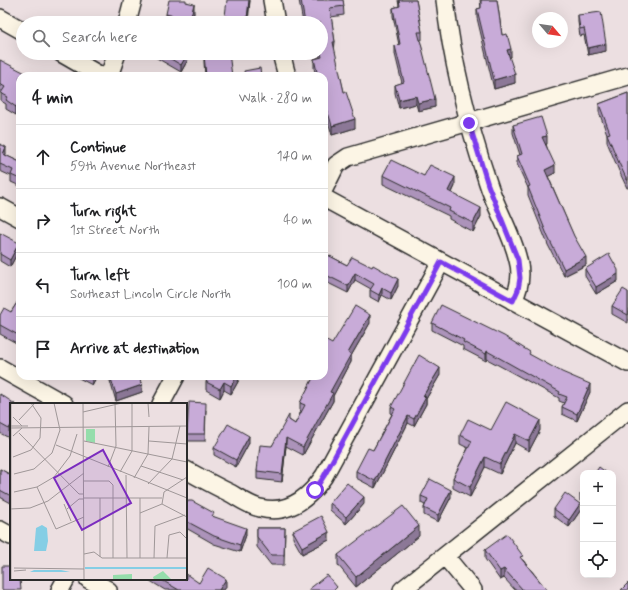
<!DOCTYPE html>
<meta charset="utf-8">
<style>
body{margin:0;font-family:Mynerve,sans-serif;background:#f6f6f6;color:#202124}
.controls{position:absolute;right:12px;bottom:12px;display:grid;overflow:hidden;border-radius:8px;box-shadow:0 4px 16px #0002}
.controls button{width:36px;height:36px;display:grid;place-items:center;padding:0;border:0;border-bottom:1px solid #e0e0e0;background:#fff;color:#202124;font:20px sans-serif}
.compass{position:absolute;left:532px;top:12px;width:36px;height:36px;border-radius:50%;background:#fff;box-shadow:0 4px 16px #0002;rotate:119deg}
.stop{position:absolute;width:12px;height:12px;margin:-9px;border:3px solid #7c3aed;border-radius:50%;background:#fff}
.stop.end{background:#7c3aed;border-color:#fff;box-shadow:0 1px 4px #0008}
.list{margin:0;padding:0;list-style:none}
h2{display:flex;justify-content:space-between;align-items:center;height:52px;margin:0;padding:0 16px;font-size:17px}
h2 small{font-size:13px;font-weight:400;color:#757577}
.list li{display:grid;grid-template-columns:26px 1fr auto;gap:12px;align-items:center;box-sizing:border-box;height:64px;padding:0 16px;border-top:1px solid #e0e0e0}
.list b{display:block;font-size:15px;white-space:nowrap}
.list p{margin:0;font-size:13px;white-space:nowrap;color:#757577}
.list em{font-size:13px;font-style:normal;color:#757577}
.icon{flex:none;width:22px;height:22px;fill:none;stroke:currentColor;stroke-width:2;stroke-linecap:round;stroke-linejoin:round}
.map{position:relative;flex:none;width:628px;height:590px;overflow:hidden}
.search{position:absolute;background:#fff;box-shadow:0 4px 16px #0002;left:16px;top:16px;width:312px;height:44px;display:flex;align-items:center;gap:10px;box-sizing:border-box;padding:0 14px;border-radius:22px;color:#757577;font-size:15px}
.panel{position:absolute;background:#fff;box-shadow:0 4px 16px #0002;left:16px;top:72px;width:312px;height:308px;border-radius:12px}
.map>svg:first-child{display:block}
.lines{fill:none;stroke-linecap:round;stroke-linejoin:round}
.minor-casing{stroke:#2b2b2b;stroke-width:20}
.minor{stroke:#fcf5e5;stroke-width:17}
.wall{fill:#ac93ba;stroke:#2b2b2b}
.shaded-wall{fill:#8c7897;stroke:#2b2b2b}
.building{fill:#c8abd8;stroke:#2b2b2b}
.route{stroke:#7c3aed;stroke-width:5}
.inset-river{fill:none;stroke:#85cee5;stroke-width:2}
.inset-road{fill:none;stroke:#9f9798;stroke-width:1}
.view{fill:#7b2cbf;fill-opacity:0.15;stroke:#7b2cbf;stroke-width:2}
.inset-edge{fill:none;stroke:#2b2b2b;stroke-width:2}
</style>
<div class="map">
<svg width="628" height="590" viewBox="0 0 628 590">
<rect width="100%" height="100%" fill="#ecdfe1"/>
<filter id="ink" filterUnits="userSpaceOnUse"><feTurbulence type="fractalNoise" baseFrequency=".025" numOctaves="2"/><feDisplacementMap in="SourceGraphic" scale="8" xChannelSelector="R" yChannelSelector="G"/><feConvolveMatrix kernelMatrix="1 2 1 2 8 2 1 2 1" color-interpolation-filters="sRGB"/></filter>
<g filter="url(#ink)">
<g class="lines">
<defs>
<path id="minor" d="M272,0L276,23
M445,0C452,62 468,124 488,183C496,209 512,233 518,260C522,274 520,287 513,301
M0,18L23,31
M127,23L133,0
M61,53L101,76
M281,53L287,76
M109,76L117,53
M324,189L336,165L348,157L628,76
M324,198L628,363
M0,207L20,218
M0,368L64,404
M161,404L176,376
M186,470C201,478 215,486 230,493C239,498 250,506 260,508C288,515 309,498 324,476L441,262
M0,530L11,536
M445,556L473,590
M88,579L108,590
M60,590L66,579
M402,590L628,410"/>
</defs>
<use href="#minor" class="minor-casing"/>
<use href="#minor" class="minor"/>
</g>
<path class="wall" d="M250,0L248,23H225V16Z
M299,0H343L344,15L331,17L335,42L334,51L344,92L355,128L332,135L324,107V76H316L314,68V59L320,57L319,53H321V23H303Z
M398,0H416L422,32V40H420L435,107L418,111L416,104L399,108L395,93V85L402,83L395,54V46L399,45L393,16V8L399,6Z
M480,0H497L502,35L511,57L509,58L515,83L494,89L477,18V9L481,8Z
M188,2L194,13L191,23H166V14Z
M578,15L606,51L588,55L584,35L580,36L578,22Z
M155,53H190V56L181,72L155,57Z
M204,55L232,76H205L204,62Z
M0,60L20,76V109L16,115L6,109V104L1,101V93H0Z
M628,93V188H627L619,171L607,142V134L599,112V104Z
M513,125L547,144H546L555,173L548,176L586,265L564,276L548,245L528,195V188L517,164V156L520,155L513,133Z
M0,144L6,154L5,155L20,162V186L11,182V176L0,171Z
M383,175L424,176L455,186L452,193L481,216L473,232L449,219V216L383,184Z
M0,233L19,250L10,267L0,261Z
M324,253L347,265L398,286L391,300L382,295L379,302L370,297V290L371,289L355,280L348,293L324,281Z
M585,269L618,281L596,294L585,276Z
M628,292V323L612,314V306Z
M20,298V345L0,334V315L11,312Z
M370,323L351,356V362L333,396V401L303,455L286,446L282,482L257,479V471L272,446L289,420L295,424L301,411L300,410V403L332,344Z
M432,323L530,355L590,392L577,421L562,414V407L564,403L559,401V398L487,359L486,361L463,349V346L432,330Z
M440,375L426,399V404L414,426L408,423L375,488L356,478V471L373,450L392,414H391V407Z
M75,376H97L92,385Z
M110,376H139L142,392L116,401L110,381Z
M239,376V380L231,394L224,390L220,398L206,390V382Z
M0,394L11,404V434L9,438L0,433Z
M206,410L205,441H187V434Z
M491,430H540L529,451L515,443L500,474L485,467L470,497L453,488V478L468,448L460,444V435Z
M249,443L236,467L214,455V448Z
M0,469L11,475V503L0,497Z
M583,491V503L580,501V494Z
M421,496L451,497L438,522L424,515V508L425,505L421,503Z
M330,503L364,504L346,524L330,510Z
M186,504L214,517L246,535L240,552L214,544L186,528Z
M554,509L580,511L569,527L554,516Z
M257,528H285L284,565H271L257,547Z
M293,531L329,540L302,554L293,538Z
M419,536L356,587L338,565V555Z
M485,550L523,560L547,590H515L504,578L500,580L485,559Z
M147,579H186L199,583L226,587L224,590H165Z"/>
<path class="shaded-wall" d="M249,0H250L247,23V19Z
M194,4V13L191,23H190V20Z
M606,44V51L588,55V48Z
M511,49V57L507,58V50Z
M188,53H190V56L181,72V65Z
M515,74V83L494,89V80Z
M416,96V104L399,108V100Z
M435,99V107L418,111V103Z
M20,100V109L16,115V107Z
M355,119V128L332,135V126Z
M547,136V144L542,145V137Z
M6,147V154L3,161V154Z
M555,165V173L545,178V170Z
M455,177V186L448,200V191Z
M481,208V216L473,232V223Z
M19,243V250L10,267V260Z
M586,257V265L564,276V269Z
M355,273V280L348,293V286Z
M618,274V281L596,294V287Z
M398,279V286L391,300V293Z
M382,288V295L379,302V295Z
M370,315V323L351,356V362L333,396V401L303,455V447L330,392L348,353Z
M487,351V359L486,361V354Z
M440,368V375L426,399V404L414,426V419L423,396Z
M92,376H97L92,385Z
M237,376H239V380L231,394V386Z
M224,382V390L220,398V389Z
M590,384V392L577,421V414Z
M142,385V392L116,401V394Z
M408,416V423L375,488V481Z
M540,420V430L529,451V441Z
M11,425V434L9,438V429Z
M515,434V443L500,474V464Z
M249,436V443L236,467V460Z
M286,438V446L282,482V474Z
M485,457V467L470,497V487Z
M451,490V497L438,522V515Z
M364,497V504L346,524V517Z
M580,504V511L569,527V520Z
M419,526V536L356,587V577Z
M246,528V535L240,552V545Z
M329,532V540L302,554V547Z
M504,569V578L500,580V571Z
M226,579V587L224,590H219Z"/>
<path class="building" d="M169,0H186V2L194,4L190,20L166,14Z
M227,0H249L247,19L225,16Z
M301,0H343L344,6L330,8L335,42H333L344,92H346L355,119L332,126L324,98V76H318L314,59L322,57L321,53V23H305Z
M399,0H416L422,32H418L435,99L418,103L416,96L399,100L395,85L404,82L395,46L400,44L393,8L400,6Z
M481,0H497L502,35L507,34L511,49L507,50L515,74L494,80L477,9L481,8Z
M601,12L606,44L588,48L584,28L580,29L578,15Z
M161,53H188L181,65Z
M223,53H229L232,76H206L204,55Z
M0,60L31,76H20V100L16,107L6,100L8,97L1,93L5,87L0,84Z
M260,68L261,76H245L244,71Z
M628,93V180H627L619,163L607,134L610,133L599,104Z
M541,117L547,136L542,137L555,165L545,170L574,236L586,257L564,269L548,237L528,187L530,186L517,156L522,154L513,125Z
M0,144L6,147L3,154L20,162V179L11,175L13,170L0,164Z
M391,160L424,176L430,165L455,177L448,191L481,208L473,223L449,211L450,208L383,175Z
M0,233L19,243L10,260L0,254Z
M324,253L347,265L352,257L372,267L373,265L398,279L391,293L382,288L379,295L370,290L374,284L355,273L348,286L324,274Z
M609,254L618,270V274L596,287L585,269Z
M623,289L628,292V315L612,306Z
M20,298V336L0,325V315L4,308L11,312Z
M441,305L504,336L530,352L529,354L562,372L590,384L577,414L562,407L567,397L559,394L560,392L487,351L486,354L463,342L464,340L432,323Z
M355,306L370,315L348,353L351,354L330,392L333,393L303,447L286,438L282,474L257,471L260,445L272,446L289,415V420L295,424L305,405L300,403L314,376H324V341L325,340L332,344Z
M419,355L440,368L423,396L426,397L414,419L408,416L375,481L356,471L368,448L373,450L395,409L391,407Z
M110,376H139L142,385L116,394Z
M209,376H237L231,386L224,382L220,389L206,382Z
M0,394L15,404H11V425L9,429L0,424Z
M189,402L206,403L205,434H187Z
M506,402L540,420L529,441L515,434L500,464L485,457L470,487L453,478L472,441L460,435L468,419L491,430Z
M228,424L249,436L236,460L214,448Z
M599,467L607,473H595Z
M0,469L11,475V496L0,490Z
M430,479L451,490L438,515L424,508L428,499L421,496Z
M347,483L364,497L346,517L330,503Z
M583,491V496L580,494Z
M565,493L580,504L569,520L554,509Z
M188,501H192L214,513L212,516L246,528L240,545L214,536L186,521V504Z
M403,506L419,526L356,577L338,555Z
M321,516L329,532L302,547L293,531Z
M257,528H285L284,555H271L257,537Z
M507,534L523,556L520,557L547,590H523L504,569L500,571L485,550Z
M2,566H11V579H20L21,590H2Z
M208,568L226,579L219,590H179L160,579H186V574L199,583Z
M327,575L337,587L334,590H308Z
M628,583V590H621Z"/>
</g>
<g class="lines" filter="url(#ink)">
<path class="route" d="M315,490L324,476L441,262L513,301L518,290L520,278L518,260L488,185L469,123"/>
</g>
<g transform="translate(10 403)">
<rect width="177" height="177" fill="#ecdfe1"/>
<path d="M76,26H85V40L76,38ZM153,168L162,177H144L143,174ZM122,171V177H103V172Z" fill="#95ddab"/>
<path d="M32,122L37,125L38,138L36,148H24L26,125ZM24,167H51L60,169H20Z" fill="#85cee5"/>
<path class="inset-river" d="M75,165H177"/>
<path class="inset-road" d="M1,0V177M73,0L74,177M138,0L139,14M73,9L112,0M3,14L12,23M9,17L25,0M1,23H18M0,25L177,23M9,30L69,91H74M3,33L12,25M74,38L177,59M139,38L177,41M46,42L177,95M3,54L21,47L30,35L31,15L21,0M131,63L173,77M98,64L106,43L105,0M110,69L122,48V0M4,71L24,66L42,50L50,27L44,0M116,72L117,155M124,75L138,51L139,24M74,78H99L103,82V155M138,81L162,56L170,23M27,84L46,126L74,114M4,89L27,84L44,74L60,53L67,31M74,95H152M90,95V154M130,95V155M54,101L61,118M152,101L154,89L177,74M152,101L177,114M0,106L20,105L38,98L74,70M57,106L69,96H74M130,110L152,101M74,151L84,149L92,155H177M144,155L145,123L175,112M157,155L159,132L170,129L177,136M4,165L74,166M4,168L16,167"/>
<path class="view" d="M93,47L121,100L72,127L44,75Z"/>
<rect width="177" height="177" class="inset-edge"/>
</g>
</svg>
<div class="controls">
<button>+</button>
<button>−</button>
<button><svg class="icon" aria-label="locate" viewBox="0 0 24 24"><circle cx="12" cy="12" r="6"/><path d="M12 2v4M12 18v4M2 12h4M18 12h4"/></svg></button>
</div>
<svg class="compass" viewBox="-18 -18 36 36"><path d="M0-13l5 13h-10z" fill="#e53935"/><path d="M0 13l5-13h-10z" fill="#757577"/></svg>
<div class="stop" style="left:315px;top:490px"></div>
<div class="stop end" style="left:469px;top:123px"></div>
<div class="search"><svg class="icon" aria-label="search" viewBox="0 0 24 24"><circle cx="10" cy="10" r="6"/><path d="M15 15l6 6"/></svg>Search here</div>
<section class="panel">
<h2>4 min<small>Walk · 280 m</small></h2>
<ul class="list">
<li><svg class="icon" aria-label="ahead" viewBox="0 0 24 24"><path d="M12 20V5M6 11l6-6 6 6"/></svg><div><b>Continue</b><p>59th Avenue Northeast</p></div><em>140 m</em></li>
<li><svg class="icon" aria-label="right" viewBox="0 0 24 24"><path d="M7 20v-9h11M14 6l5 5-5 5"/></svg><div><b>Turn right</b><p>1st Street North</p></div><em>40 m</em></li>
<li><svg class="icon" aria-label="left" viewBox="0 0 24 24"><path d="M17 20v-9H6M10 6l-5 5 5 5"/></svg><div><b>Turn left</b><p>Southeast Lincoln Circle North</p></div><em>100 m</em></li>
<li><svg class="icon" aria-label="arrive" viewBox="0 0 24 24"><path d="M6 21V4h12l-3 4 3 4H6"/></svg><div><b>Arrive at destination</b></div></li>
</ul>
</section>
</div>
